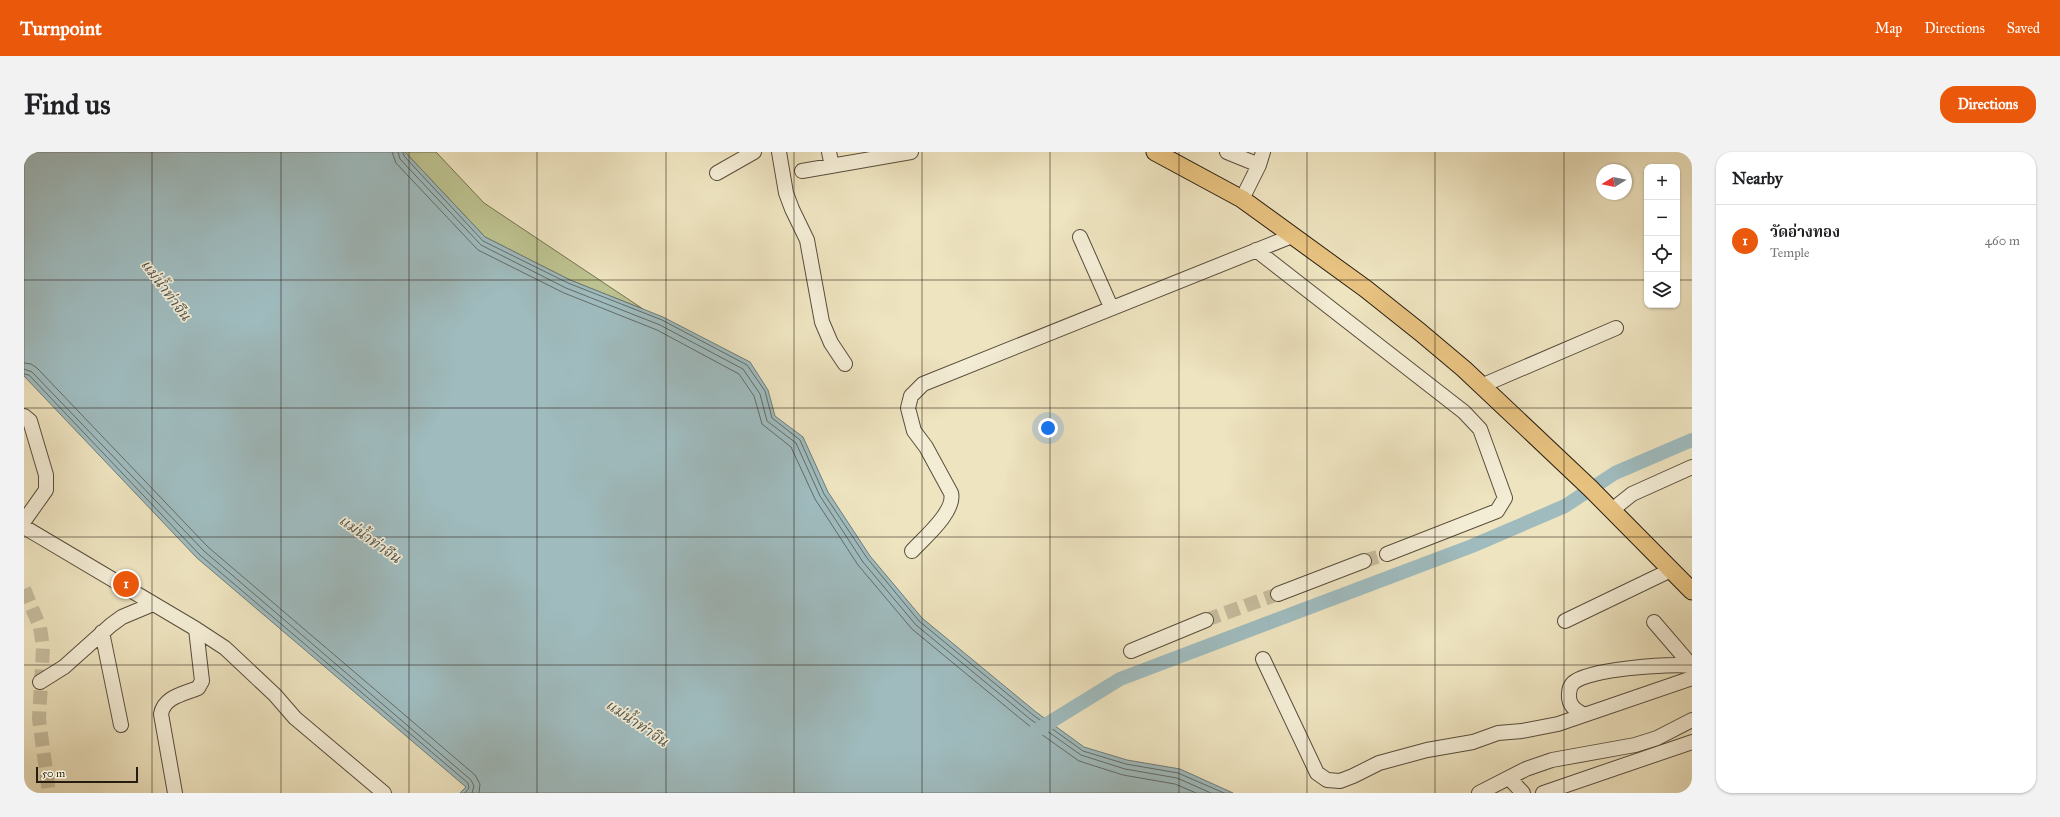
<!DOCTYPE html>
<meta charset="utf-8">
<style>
body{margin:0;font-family:"IM FELL Great Primer","Noto Serif Thai",serif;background:#f2f2f2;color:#202124}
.controls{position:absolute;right:12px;top:12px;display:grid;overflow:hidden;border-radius:8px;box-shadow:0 1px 3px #0004}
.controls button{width:36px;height:36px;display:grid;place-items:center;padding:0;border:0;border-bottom:1px solid #e0e0e0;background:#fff;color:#202124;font:20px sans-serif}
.compass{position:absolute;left:1572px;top:12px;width:36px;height:36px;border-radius:50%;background:#fff;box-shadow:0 1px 3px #0004;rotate:260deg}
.scale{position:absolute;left:12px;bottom:10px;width:102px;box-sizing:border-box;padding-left:4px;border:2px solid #271c10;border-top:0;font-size:11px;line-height:14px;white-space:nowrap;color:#271c10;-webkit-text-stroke:3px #f4edd6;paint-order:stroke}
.you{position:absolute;left:1024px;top:276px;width:14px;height:14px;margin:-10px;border:3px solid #fff;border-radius:50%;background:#1a73e8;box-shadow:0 0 0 6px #1a73e833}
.badge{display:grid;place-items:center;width:26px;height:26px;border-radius:50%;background:#ea580c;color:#fff;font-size:13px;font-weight:700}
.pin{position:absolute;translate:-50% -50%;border:2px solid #fff;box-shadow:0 1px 4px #0006}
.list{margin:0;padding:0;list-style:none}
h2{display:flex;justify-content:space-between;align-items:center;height:52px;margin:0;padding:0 16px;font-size:17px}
h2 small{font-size:13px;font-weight:400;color:#757577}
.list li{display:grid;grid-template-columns:26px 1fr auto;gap:12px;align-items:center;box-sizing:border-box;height:72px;padding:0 16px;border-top:1px solid #e0e0e0}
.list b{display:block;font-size:15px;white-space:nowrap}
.list p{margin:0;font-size:13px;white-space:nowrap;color:#757577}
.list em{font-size:13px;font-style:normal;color:#757577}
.icon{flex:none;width:22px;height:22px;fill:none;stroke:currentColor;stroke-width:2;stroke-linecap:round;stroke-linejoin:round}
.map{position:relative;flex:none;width:1668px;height:641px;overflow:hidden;border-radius:16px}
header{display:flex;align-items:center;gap:24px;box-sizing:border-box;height:56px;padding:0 20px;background:#ea580c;color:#fff}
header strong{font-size:19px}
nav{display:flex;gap:22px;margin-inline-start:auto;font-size:14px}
.intro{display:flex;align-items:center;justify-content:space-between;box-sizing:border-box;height:96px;padding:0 24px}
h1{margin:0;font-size:28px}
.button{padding:10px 18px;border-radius:16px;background:#ea580c;color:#fff;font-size:14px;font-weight:700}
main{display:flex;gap:24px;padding:0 24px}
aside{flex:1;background:#fff;border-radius:16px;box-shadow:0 1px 3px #0004}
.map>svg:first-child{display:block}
.green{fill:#bdc390;stroke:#727050}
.water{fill:#9fbbbe;stroke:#6f7b78}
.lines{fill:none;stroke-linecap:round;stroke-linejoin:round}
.shore{stroke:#636c67;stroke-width:1}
.canal{stroke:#9fbbbe;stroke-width:14}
.minor-tunnel{stroke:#c6bc9d;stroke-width:14;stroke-dasharray:14 7;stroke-linecap:butt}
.minor-casing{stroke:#594e3c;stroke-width:16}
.major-casing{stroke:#271c10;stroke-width:19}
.minor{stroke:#f4edd6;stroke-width:14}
.major{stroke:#e7c280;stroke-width:17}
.grid{fill:none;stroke:#271c10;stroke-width:1;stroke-opacity:0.55}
.labels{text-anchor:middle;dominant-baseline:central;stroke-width:3.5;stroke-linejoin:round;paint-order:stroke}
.water-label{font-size:15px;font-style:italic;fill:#51544d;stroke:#f4edd6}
</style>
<header>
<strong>Turnpoint</strong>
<nav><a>Map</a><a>Directions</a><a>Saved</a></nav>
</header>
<div class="intro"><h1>Find us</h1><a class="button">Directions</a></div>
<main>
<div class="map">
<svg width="1668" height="641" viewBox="0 0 1668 641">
<rect width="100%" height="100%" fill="#eee4c0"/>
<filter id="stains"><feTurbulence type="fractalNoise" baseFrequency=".005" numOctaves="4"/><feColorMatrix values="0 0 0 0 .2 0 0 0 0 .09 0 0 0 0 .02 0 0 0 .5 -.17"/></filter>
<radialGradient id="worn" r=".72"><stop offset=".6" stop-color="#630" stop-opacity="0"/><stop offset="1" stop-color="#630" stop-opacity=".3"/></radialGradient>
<path class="green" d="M381,0H412L460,51L619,157L546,128L461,85Z"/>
<path class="water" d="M0,0H381L461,85L546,128L639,165L726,210L744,238L751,264L779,285L804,340L846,404L898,466L1012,560L1060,595L1103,608L1156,617L1209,641H436L442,635L173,406L0,224Z"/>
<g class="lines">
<path class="shore" d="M368,0L372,11L454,98L540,141L633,178L715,222L730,244L738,272L767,295L791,347L834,413L888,477L1003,572L1055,609L1099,623L1151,632L1172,641
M374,0L376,7L457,93L542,136L636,173L719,217L736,242L743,269L772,291L796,344L839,410L892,473L1006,567L1057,603L1101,617L1153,626L1187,641
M379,0L380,4L459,89L544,131L638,168L723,213L741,239L748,266L776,288L800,342L843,406L895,469L1009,563L1059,599L1102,612L1154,621L1200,641
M0,211L7,212L13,216L184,395L451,623L456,632L455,641
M0,217L8,220L180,399L447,628L450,634L448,641
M0,222L5,223L176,403L444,631L445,636L441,641"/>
<path class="canal" d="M1010,580L1096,527L1448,394L1541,354L1591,321L1668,288"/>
<path class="minor-tunnel" d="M1340,409L1363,402
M0,437L16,475L19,496L15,567L25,641
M1182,468L1254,442"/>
<defs>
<path id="minor" d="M755,0L762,41L768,57L783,88L798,170L807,191L821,212
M805,0L808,14
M1203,0L1235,13
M778,19L887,0
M693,21L730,0
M1218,47L1235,13L1239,0
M1056,85L1087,155
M1232,98L1440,260L1456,277L1481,346L1473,359L1363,402
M1457,234L1592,176
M0,264L6,269L22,323V338L0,369
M1588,358L1608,342L1668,315
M0,375L172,477L201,496L251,543L271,566L360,641
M888,399C900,386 932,359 927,341L902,295L890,279L884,256L887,244L899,232L1268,84
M1254,442L1340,409
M1541,469L1647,418
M1630,470L1667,513
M78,480L97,573
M1107,499L1182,468
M1239,507L1293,621L1303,628L1316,629L1329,624L1355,611L1403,598L1449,590L1474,581L1498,579L1534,572L1668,526
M16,530L40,515L87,473L98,465L129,452
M1560,563C1551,558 1544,553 1545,542C1545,538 1546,534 1549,531C1563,517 1647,511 1668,514
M1485,626L1499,641
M151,641L137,562C140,545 159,542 174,536L178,529L172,477
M1455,641L1502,617L1528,608L1611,593L1633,586L1668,568
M1519,641L1668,590"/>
<path id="major" d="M1131,0L1218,47L1342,137L1396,180L1440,217L1566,336L1668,439"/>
</defs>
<use href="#minor" class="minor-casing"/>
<use href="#major" class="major-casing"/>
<use href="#minor" class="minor"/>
<use href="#major" class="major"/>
</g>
<path class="grid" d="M128,0V641M257,0V641M385,0V641M513,0V641M642,0V641M770,0V641M898,0V641M1026,0V641M1155,0V641M1283,0V641M1411,0V641M1540,0V641M0,128H1623M1653,128H1668M0,256H1668M0,385H1668M0,513H1668"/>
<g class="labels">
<g class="water-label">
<text transform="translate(142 138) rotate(53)">แม่น้ำท่าจีน</text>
<text transform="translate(346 387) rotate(35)">แม่น้ำท่าจีน</text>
<text transform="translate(613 571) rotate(34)">แม่น้ำท่าจีน</text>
</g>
</g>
<rect width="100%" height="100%" filter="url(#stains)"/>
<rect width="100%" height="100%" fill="url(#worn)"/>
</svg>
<div class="controls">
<button>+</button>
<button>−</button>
<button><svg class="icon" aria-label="locate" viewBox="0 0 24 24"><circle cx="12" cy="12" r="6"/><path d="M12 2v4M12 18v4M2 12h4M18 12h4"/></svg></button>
<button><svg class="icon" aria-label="layers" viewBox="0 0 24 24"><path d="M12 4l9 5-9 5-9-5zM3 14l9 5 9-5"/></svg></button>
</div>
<svg class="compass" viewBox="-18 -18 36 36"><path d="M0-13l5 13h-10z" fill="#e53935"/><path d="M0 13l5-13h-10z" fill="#757577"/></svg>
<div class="scale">50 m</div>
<div class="you"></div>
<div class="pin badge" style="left:102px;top:432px">1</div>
</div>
<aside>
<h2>Nearby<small></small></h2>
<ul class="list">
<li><span class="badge">1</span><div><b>วัดอ่างทอง</b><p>Temple</p></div><em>460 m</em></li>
</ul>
</aside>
</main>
